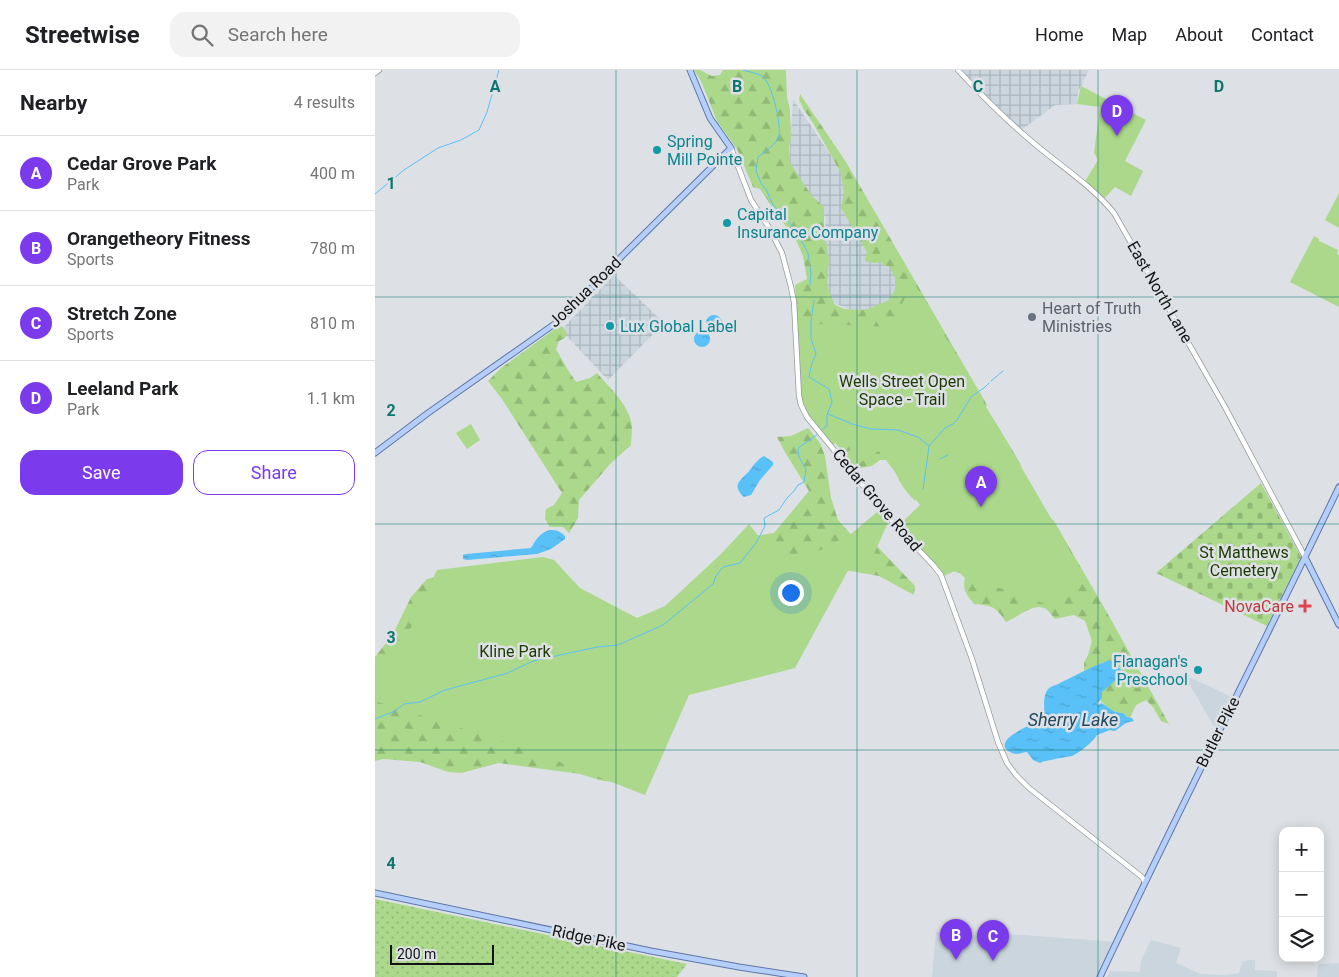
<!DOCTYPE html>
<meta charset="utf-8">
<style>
body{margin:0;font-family:Roboto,sans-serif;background:#f2f2f2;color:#202124}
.controls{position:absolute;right:15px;bottom:15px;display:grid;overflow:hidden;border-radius:10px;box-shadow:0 2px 12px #0003}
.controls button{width:45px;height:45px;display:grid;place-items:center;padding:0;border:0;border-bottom:1px solid #e0e0e0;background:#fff;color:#202124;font:25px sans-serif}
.scale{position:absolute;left:15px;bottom:12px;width:104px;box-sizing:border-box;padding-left:5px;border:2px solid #121415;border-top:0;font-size:14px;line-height:18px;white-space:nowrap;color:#121415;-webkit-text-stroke:4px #dde1e5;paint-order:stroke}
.you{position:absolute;left:415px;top:522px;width:18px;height:18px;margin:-12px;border:4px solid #fff;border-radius:50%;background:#1a73e8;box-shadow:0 0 0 8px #1a73e833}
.badge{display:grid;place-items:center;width:32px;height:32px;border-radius:50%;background:#7c3aed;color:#fff;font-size:16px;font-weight:700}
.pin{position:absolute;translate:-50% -41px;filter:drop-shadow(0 1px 2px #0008)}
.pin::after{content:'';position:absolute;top:26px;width:18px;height:15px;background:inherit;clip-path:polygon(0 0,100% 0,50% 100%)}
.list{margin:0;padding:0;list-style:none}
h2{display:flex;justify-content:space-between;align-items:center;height:65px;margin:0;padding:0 20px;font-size:21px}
h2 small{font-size:16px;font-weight:400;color:#757577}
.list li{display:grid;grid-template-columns:32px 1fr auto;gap:15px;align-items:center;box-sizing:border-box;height:75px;padding:0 20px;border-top:1px solid #e0e0e0}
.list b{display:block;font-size:19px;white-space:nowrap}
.list p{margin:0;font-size:16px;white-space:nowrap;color:#757577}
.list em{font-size:16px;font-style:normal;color:#757577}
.actions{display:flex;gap:10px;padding:15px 20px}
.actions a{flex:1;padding:11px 0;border:1px solid #7c3aed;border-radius:15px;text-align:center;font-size:18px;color:#7c3aed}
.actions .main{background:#7c3aed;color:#fff}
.icon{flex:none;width:28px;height:28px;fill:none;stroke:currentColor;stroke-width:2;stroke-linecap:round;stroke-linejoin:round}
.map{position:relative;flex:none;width:964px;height:907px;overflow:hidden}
header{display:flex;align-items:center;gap:30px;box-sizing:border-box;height:70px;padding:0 25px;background:#fff;border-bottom:1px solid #e0e0e0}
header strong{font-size:24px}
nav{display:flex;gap:28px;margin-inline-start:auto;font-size:18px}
.search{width:350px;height:45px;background:#f2f2f2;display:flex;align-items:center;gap:12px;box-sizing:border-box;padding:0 18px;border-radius:15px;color:#757577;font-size:19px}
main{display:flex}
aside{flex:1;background:#fff}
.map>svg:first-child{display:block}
.built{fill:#cad5de}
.industrial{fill:url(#industrial-grid)}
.grass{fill:url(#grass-dots)}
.forest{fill:url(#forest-firs)}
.cemetery{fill:url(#cemetery-stones)}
.park{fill:#abd88a}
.water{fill:url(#water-ripples)}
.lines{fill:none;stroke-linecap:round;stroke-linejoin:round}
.stream{stroke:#59c1f7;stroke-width:1}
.minor-casing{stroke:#969b9e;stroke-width:6}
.major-casing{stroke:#5d77a7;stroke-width:7}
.minor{stroke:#fff;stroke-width:4.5}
.major{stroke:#b6cefa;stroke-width:5}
.grid{fill:none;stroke:#0f766e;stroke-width:1;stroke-opacity:0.55}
.culture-dot{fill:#0f9aa8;stroke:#dde1e5;stroke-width:2}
.worship-dot{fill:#6b7280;stroke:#dde1e5;stroke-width:2}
.health-dot{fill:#e0444e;stroke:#dde1e5;stroke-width:2}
.labels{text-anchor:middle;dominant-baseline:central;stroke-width:5;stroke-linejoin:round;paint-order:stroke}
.culture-label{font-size:16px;fill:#0d838f;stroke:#dde1e5;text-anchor:start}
.street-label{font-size:16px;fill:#121415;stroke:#dde1e5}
.worship-label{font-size:16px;fill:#5b616d;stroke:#dde1e5;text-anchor:start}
.park-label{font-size:16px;fill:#1d3a00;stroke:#dde1e5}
.health-label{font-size:16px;fill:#be3a42;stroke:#dde1e5;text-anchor:end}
.water-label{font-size:18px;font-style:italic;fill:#214c63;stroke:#dde1e5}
.grid-label{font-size:16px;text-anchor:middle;font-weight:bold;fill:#0f766e;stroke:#dde1e5;stroke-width:5;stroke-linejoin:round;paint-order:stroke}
</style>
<header>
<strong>Streetwise</strong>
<div class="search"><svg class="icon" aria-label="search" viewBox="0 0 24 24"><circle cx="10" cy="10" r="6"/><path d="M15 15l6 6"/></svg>Search here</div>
<nav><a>Home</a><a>Map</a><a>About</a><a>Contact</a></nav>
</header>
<main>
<aside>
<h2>Nearby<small>4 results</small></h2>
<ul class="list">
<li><span class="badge">A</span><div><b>Cedar Grove Park</b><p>Park</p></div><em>400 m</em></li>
<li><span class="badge">B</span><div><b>Orangetheory Fitness</b><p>Sports</p></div><em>780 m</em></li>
<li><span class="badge">C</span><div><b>Stretch Zone</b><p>Sports</p></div><em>810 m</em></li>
<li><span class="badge">D</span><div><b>Leeland Park</b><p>Park</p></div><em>1.1 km</em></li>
</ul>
<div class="actions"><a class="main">Save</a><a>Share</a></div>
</aside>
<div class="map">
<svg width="964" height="907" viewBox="0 0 964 907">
<defs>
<pattern id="industrial-grid" width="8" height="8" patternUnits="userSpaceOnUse" patternTransform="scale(1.25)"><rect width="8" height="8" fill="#cad5de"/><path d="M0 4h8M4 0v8" fill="none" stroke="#acb6be"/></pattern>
<pattern id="grass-dots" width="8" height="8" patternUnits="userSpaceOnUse" patternTransform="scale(1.25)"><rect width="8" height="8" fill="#abd88a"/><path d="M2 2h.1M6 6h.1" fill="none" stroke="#92b876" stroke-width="1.8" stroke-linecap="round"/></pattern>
<pattern id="forest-firs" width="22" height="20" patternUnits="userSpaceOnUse" patternTransform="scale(1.25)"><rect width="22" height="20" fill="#abd88a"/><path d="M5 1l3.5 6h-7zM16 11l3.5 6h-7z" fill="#92b876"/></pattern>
<pattern id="cemetery-stones" width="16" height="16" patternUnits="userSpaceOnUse" patternTransform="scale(1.25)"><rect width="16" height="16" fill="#abd88a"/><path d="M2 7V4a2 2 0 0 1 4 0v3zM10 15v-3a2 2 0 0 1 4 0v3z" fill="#92b876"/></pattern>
<pattern id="water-ripples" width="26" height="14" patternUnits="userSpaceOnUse" patternTransform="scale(1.25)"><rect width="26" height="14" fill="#59c1f7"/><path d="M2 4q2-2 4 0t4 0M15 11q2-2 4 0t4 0" fill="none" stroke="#4ca5d3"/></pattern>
</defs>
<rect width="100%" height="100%" fill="#dde1e5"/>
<path class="built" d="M809,605L834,616L860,629L843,663Z
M561,862L607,866L619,863L741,872L725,907H557Z
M776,870L806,878L801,893L826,904L852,905L864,903L867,892L874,890H880V900L902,901V907H732L735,901L765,902L766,891Z
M964,893V907H942L943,897L944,894Z"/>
<path class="industrial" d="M583,0H714L703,22L702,34L680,35L645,61Z
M418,29L471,108L517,196L522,216L520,231L485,244L443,226L451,148L414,92Z
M239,205L285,249L287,255L233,310L186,260Z"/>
<path class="grass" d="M0,829L312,894L302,907H0Z"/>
<path class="forest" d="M319,0H325L337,6L345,5L348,0H411L412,27L415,40L416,69L414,78L415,93L437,126L449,137V160L454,189L452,214L459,234L469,239L486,240L494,239L504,234L513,231L520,220V208L514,196H508L507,192L499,193L490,191L491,185L492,182L466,138L469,123L466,103L438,53L429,40L424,30L425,24L471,92L612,335L542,420L540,431C526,416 522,409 517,390H505L497,396L480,399L448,356L424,278L420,215L432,209L428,186L421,170L404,147L385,119L378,117L362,79L342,51L326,11Z
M186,255L192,263L190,268L184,271L181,279L193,300L201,312L215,308L222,303C234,317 251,332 256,351C258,359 256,367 256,375L236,393L204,430L203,448L194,463L188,457H175L170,449L171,439L179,435L187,423L127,329L113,311L126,298L177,261Z
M614,346L618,348L645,393L651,413L668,441L679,451L734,546L794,654L786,651L778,637L771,630L761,635L755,648L752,647L748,643H744L734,639L725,630C725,629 727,623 727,622C733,614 743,610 746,600L743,596L732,591L709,601V593L713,585L717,571L710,551L699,545L680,549C677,546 675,542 672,540C661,530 642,548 631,552C620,536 618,536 599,534C592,525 587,520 590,508L585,503L573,500Z
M433,358L445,373L450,386L456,428L463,450L481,470L500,474L540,516L539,525L504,506L470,500L311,622L247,712L228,711L205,704L124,693L86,703L73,702L45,692L8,689L0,691V587L18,564L36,527L52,509L76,503L201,519L256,548H269L290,539L379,466L399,463L434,421L411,384L402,367L416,366Z"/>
<path class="cemetery" d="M886,413L926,487L892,556L781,503Z"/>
<path class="park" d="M706,16L771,50L750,91L768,101L756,126L740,117L728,130L709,113L723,90L719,83L725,37L702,34Z
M964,123V158L950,150Z
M939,166L944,169V171L963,180L962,184L964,185V237L915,212Z
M538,211L712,510L679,537L596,508L589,497L566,507L522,457L545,435L504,381L475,399L465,387L485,373L475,364L456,376L432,347L426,335L420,253L516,257Z
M96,354L105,370L92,379L81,363Z
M507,438L515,448L491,502L476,495L420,598L314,625L270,725L146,677L0,631V594L35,560L62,500L168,487L179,490L205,518L262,548L290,536L346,484L374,454L387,471L414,497L477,463Z"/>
<path class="water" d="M331 253a8 8 0 1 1 16 0a8 8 0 1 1-16 0Z
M319 269a8 8 0 1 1 16 0a8 8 0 1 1-16 0Z
M389,386L398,392V395L385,410L376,425L369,427C355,414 367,410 375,400C379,394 383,389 389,386Z
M175,460C182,460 185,461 190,466V469L176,479L162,484L92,490L88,489V485L91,484L156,478C161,470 164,463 175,460Z
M732,591C739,590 742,595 746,600C744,609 734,616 727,622V628L722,634L723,635L726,633C734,637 738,643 748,643L752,647L757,648L759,651L751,653L740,661L735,660L722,665C718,672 704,683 697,686C692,687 685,688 680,689C674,691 670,690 665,693L658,690L652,682C649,682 645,684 641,684C638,684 633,681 631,679C622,666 663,654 669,645C670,634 666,618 681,615L717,597Z"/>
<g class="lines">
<path class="stream" d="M368,0C374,2 382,3 387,6C397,13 406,53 404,65C402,74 390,82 383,87L381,101L386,113L392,121L398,135L421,160L433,183L436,203L435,215
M0,124L29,100L63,78L86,70L104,60L112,42L124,0
M439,230L436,251V268L441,284L437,293L434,307L454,319L457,332L452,345V356L448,359
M616,311L628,301
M453,344L477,354L496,359L523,360L543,367L554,376L570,358L578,354L582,350L596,327L610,317L614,313
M565,389L573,385
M548,419L554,377
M0,649L20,641L29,634L45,632L70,620L133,603L158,591L222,577L243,575L288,555L338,514L341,506L348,497L365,493L381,473L390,456L389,448L404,440L412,428L419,421L423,415L429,412L431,399L424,387L423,378L443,364"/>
<defs>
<path id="minor" d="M583,0C607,26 633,52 661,75C687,97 717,116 739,143L850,337L930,487
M0,3L4,0
M356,78L376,130L393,156L407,183L416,217L419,232L424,326L426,335L432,347L522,457L559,496L566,505L597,589L623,672L632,693L641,705L654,718L767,807L770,812"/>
<path id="major" d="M0,383L53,343L188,248L247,186L356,78L335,48L315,0
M930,487L964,555
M0,823L276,881L364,897L429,907
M725,907C802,743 885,581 964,417"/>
</defs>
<use href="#minor" class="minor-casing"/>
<use href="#major" class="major-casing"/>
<use href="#minor" class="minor"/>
<use href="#major" class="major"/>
</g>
<path class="grid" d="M241,0V907M482,0V907M723,0V907M0,227H964M0,454H964M0,680H964"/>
<g class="culture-dot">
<circle cx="282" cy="80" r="5"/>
<circle cx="352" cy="153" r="5"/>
<circle cx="235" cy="256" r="5"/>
<circle cx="823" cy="600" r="5"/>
</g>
<circle class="worship-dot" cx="657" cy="247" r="5"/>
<path class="health-dot" d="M927.5 528.5h5v5h5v5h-5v5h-5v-5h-5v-5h5z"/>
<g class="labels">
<g class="culture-label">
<text x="292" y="71">Spring<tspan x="292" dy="18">Mill Pointe</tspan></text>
<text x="362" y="144">Capital<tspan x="362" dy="18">Insurance Company</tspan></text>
<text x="245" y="256">Lux Global Label</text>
<text x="813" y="591" text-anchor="end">Flanagan's<tspan x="813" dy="18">Preschool</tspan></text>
</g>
<g class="street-label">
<text transform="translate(210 222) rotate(-44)">Joshua Road</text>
<text transform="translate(785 222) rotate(60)">East North Lane</text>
<text transform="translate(502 430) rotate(50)">Cedar Grove Road</text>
<text transform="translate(843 662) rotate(-63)">Butler Pike</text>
<text transform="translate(214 868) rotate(12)">Ridge Pike</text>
</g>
<g class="worship-label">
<text x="667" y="238">Heart of Truth<tspan x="667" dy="18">Ministries</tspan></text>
</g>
<g class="park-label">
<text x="527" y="311">Wells Street Open<tspan x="527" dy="18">Space - Trail</tspan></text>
<text x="869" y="482">St Matthews<tspan x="869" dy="18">Cemetery</tspan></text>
<text x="140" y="581">Kline Park</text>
</g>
<g class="health-label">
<text x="919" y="536">NovaCare</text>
</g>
<g class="water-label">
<text x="698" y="649">Sherry Lake</text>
</g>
</g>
<g class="grid-label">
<text x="120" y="22">A</text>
<text x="362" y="22">B</text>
<text x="603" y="22">C</text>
<text x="844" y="22">D</text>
<text x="16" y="119">1</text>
<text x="16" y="346">2</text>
<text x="16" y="573">3</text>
<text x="16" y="799">4</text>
</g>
</svg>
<div class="controls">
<button>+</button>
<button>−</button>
<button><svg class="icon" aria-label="layers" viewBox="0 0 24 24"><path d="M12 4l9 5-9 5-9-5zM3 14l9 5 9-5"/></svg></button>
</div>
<div class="scale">200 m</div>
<div class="you"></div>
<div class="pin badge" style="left:606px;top:437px">A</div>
<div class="pin badge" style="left:581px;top:890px">B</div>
<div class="pin badge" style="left:618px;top:891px">C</div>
<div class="pin badge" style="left:742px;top:66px">D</div>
</div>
</main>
